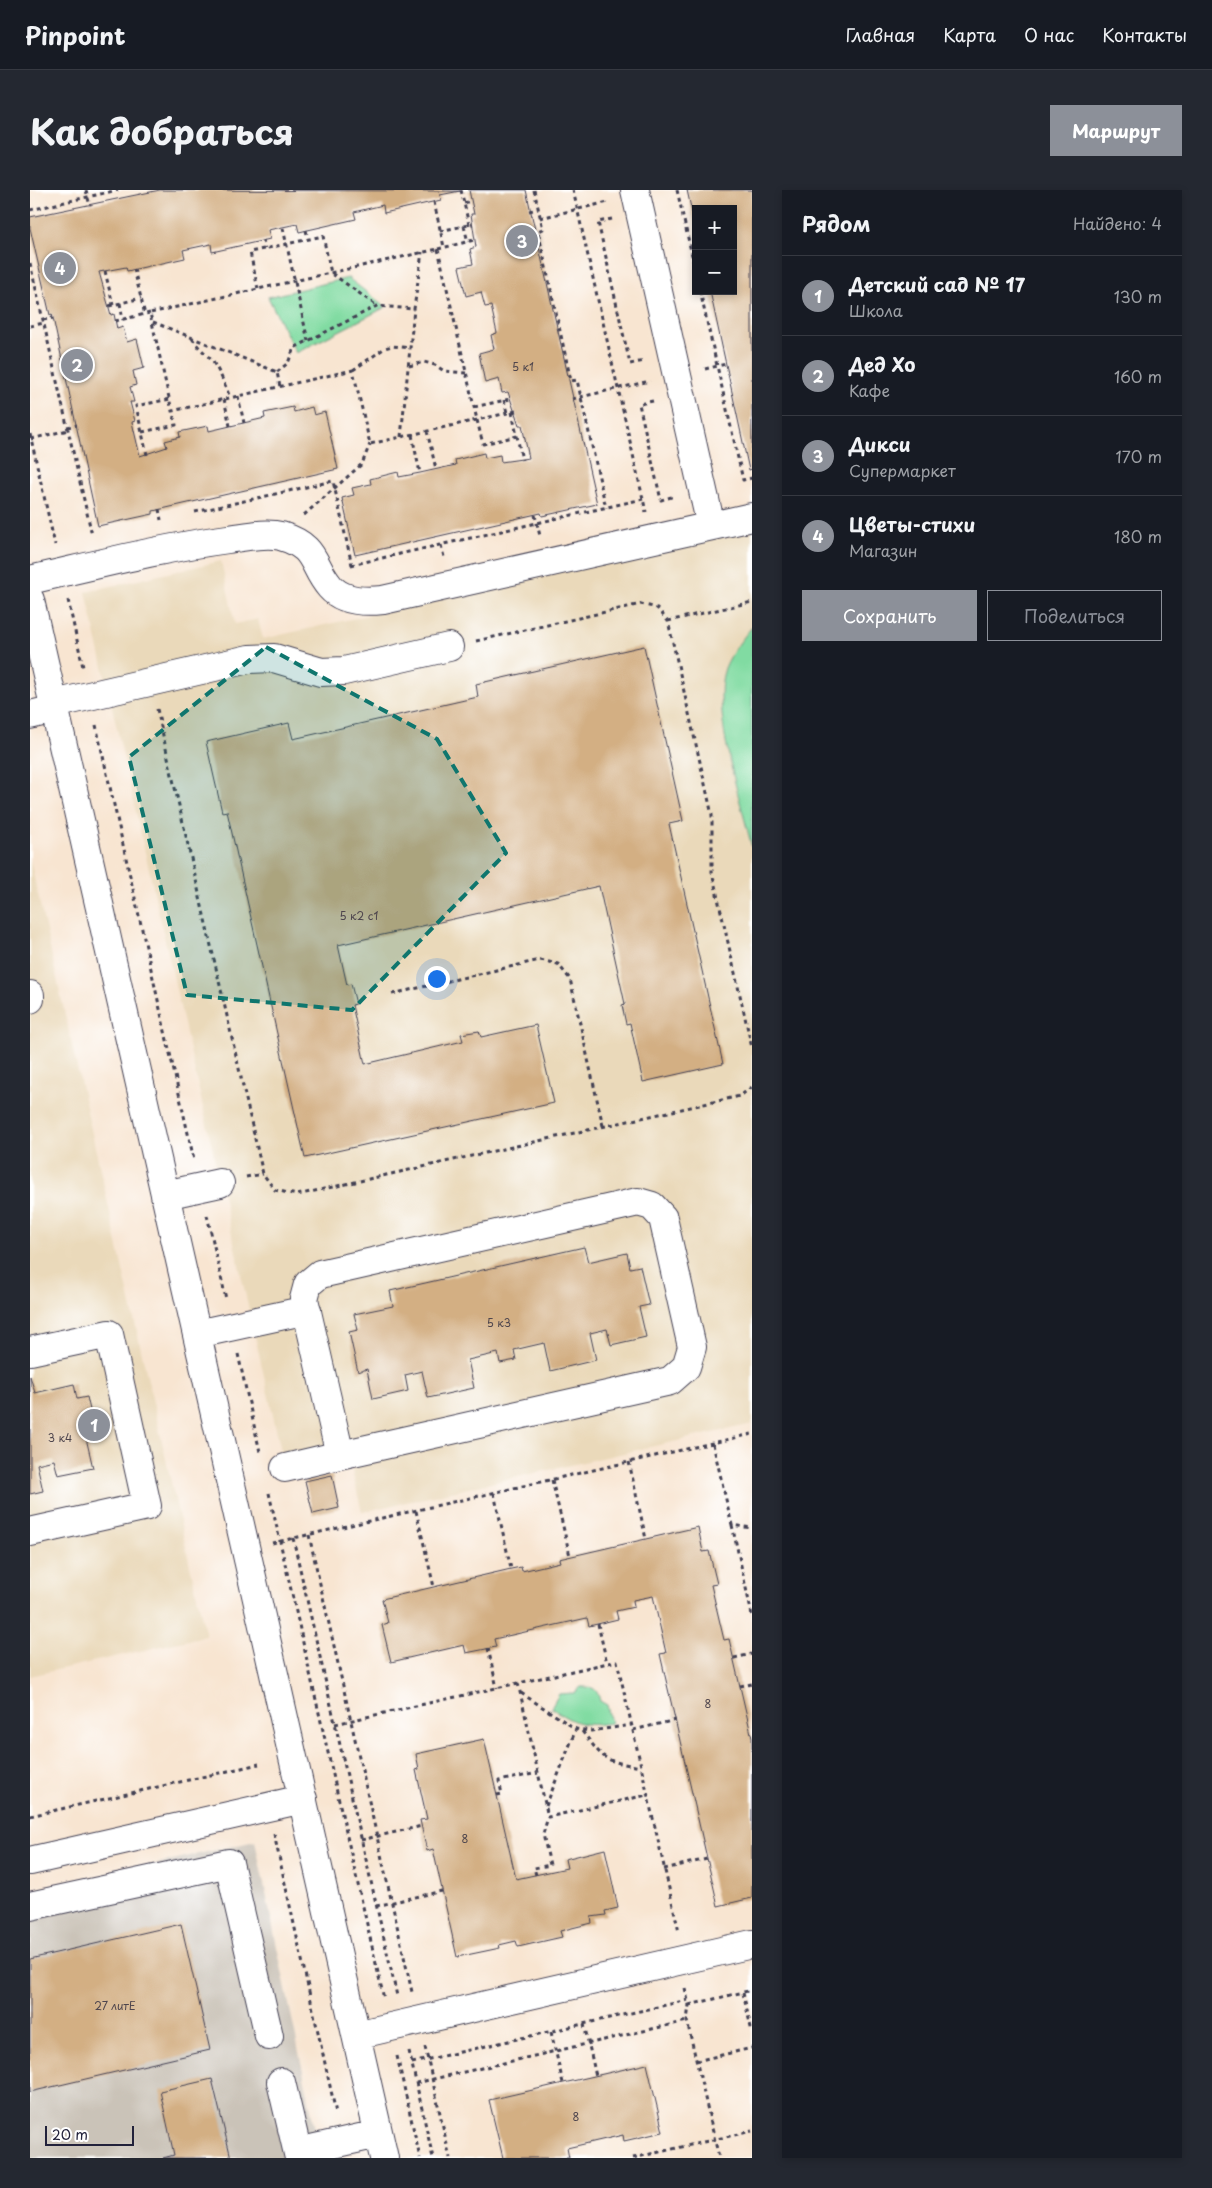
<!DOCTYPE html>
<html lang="ru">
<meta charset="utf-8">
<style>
body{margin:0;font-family:"Playpen Sans",sans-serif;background:#242831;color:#f1f3f6}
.controls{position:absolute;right:15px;top:15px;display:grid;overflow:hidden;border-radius:0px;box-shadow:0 2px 8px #0003}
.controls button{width:45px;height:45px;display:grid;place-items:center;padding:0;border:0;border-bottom:1px solid #363941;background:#171b24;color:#f1f3f6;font:25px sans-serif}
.scale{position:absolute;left:15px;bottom:12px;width:89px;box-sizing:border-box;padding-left:5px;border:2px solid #22223b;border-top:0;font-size:14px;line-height:18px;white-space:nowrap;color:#22223b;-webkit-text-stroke:4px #fff;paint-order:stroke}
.you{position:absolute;left:406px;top:788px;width:18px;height:18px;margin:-12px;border:4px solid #fff;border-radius:50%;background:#1a73e8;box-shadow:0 0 0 8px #1a73e833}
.badge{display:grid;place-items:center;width:32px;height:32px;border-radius:50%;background:#8c9099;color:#fff;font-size:16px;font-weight:700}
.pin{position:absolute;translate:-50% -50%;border:2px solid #fff;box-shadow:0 1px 5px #0006}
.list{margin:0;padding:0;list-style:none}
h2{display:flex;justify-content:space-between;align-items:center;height:65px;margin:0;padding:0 20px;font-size:21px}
h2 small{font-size:16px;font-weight:400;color:#9ea1a6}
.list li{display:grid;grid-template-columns:32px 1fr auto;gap:15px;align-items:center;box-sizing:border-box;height:80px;padding:0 20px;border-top:1px solid #363941}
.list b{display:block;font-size:19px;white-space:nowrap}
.list p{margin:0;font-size:16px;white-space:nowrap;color:#9ea1a6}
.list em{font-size:16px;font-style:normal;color:#9ea1a6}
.actions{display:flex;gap:10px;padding:15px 20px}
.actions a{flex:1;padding:11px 0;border:1px solid #8c9099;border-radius:0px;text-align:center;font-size:18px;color:#8c9099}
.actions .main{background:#8c9099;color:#fff}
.map{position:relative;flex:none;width:722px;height:1968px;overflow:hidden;border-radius:0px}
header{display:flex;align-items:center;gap:30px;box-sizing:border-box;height:70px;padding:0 25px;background:#171b24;border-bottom:1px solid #363941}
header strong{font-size:24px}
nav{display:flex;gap:28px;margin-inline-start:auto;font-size:18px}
.intro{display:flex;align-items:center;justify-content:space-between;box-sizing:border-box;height:120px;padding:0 30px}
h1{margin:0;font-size:35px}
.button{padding:12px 22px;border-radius:0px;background:#8c9099;color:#fff;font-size:18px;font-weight:700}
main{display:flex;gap:30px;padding:0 30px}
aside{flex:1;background:#171b24;border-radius:0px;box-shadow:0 2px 8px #0003}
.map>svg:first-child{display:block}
.built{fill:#ead9ba}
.industrial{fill:#cac3b8}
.green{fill:#81dba2;stroke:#527e6e}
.building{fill:#d3af83}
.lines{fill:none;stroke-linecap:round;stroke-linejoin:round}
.minor-casing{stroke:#423f52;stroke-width:30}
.path{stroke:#423f52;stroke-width:3;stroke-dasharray:4 4;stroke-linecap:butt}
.minor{stroke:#fff;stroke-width:28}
.marked{fill:#0f766e;fill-opacity:0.2;stroke:#0f766e;stroke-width:4;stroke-dasharray:10 6;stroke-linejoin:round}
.labels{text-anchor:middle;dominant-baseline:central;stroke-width:4;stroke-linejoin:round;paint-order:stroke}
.number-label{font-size:11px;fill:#4e454d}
</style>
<header>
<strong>Pinpoint</strong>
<nav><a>Главная</a><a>Карта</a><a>О нас</a><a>Контакты</a></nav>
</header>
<div class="intro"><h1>Как добраться</h1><a class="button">Маршрут</a></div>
<main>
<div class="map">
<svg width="722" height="1968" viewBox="0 0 722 1968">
<rect width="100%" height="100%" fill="#fff"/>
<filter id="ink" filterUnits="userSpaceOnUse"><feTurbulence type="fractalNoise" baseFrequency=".02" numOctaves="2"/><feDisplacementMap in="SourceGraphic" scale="10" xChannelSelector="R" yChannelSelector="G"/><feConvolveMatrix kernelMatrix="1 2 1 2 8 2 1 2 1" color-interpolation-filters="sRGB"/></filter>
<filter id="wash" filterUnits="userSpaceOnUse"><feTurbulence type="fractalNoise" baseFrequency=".0096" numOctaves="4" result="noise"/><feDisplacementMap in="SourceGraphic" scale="20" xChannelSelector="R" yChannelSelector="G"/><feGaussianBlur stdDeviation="1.12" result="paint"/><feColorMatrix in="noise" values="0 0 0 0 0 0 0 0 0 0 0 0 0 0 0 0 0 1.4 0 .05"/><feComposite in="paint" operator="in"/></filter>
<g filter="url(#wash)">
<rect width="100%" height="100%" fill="#f8e5d1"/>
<path class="built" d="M722,338V1234L332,1322L320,1272L257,1287L56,402L191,371L205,434L228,429L233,449Z
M0,670L176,1446L0,1486Z"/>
<path class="industrial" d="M225,1651L291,1968H0V1703Z"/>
<path class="green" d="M318,88L356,117L266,163L238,107Z
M722,437V658C712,615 680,519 695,478C701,463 712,449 722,437Z
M551,1497C564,1497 567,1498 570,1511L577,1515L581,1533C552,1537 544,1533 521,1518L529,1504L544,1503Z"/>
<g id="blocks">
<path class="building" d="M130,0L430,1L410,5L411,10L354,23L353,15L324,22L326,29L269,42L267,34L238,40L240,49L182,62L181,54L153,60L155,68L97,81L96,77L69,82L81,125L84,124L87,139L93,137L97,152L107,149L114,178L103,181L106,195L100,197L104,212H100L105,231L102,232L110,266L137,257L135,251L150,247L149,242L178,236L179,241L235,228L234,223L263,217L264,222L282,217L284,225L295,222L308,279L123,321V324L68,336L23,128L22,124L20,125L0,38V27Z
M439,0H496L567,314L512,326L511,323L325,365L312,308L324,305L322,298L341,294L340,289L368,282L369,287L390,283L426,275L425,270L454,263L455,268L470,265L471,272L499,268L492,235H489L478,202L472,203L469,189L455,193L449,163L464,159L461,145L467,143L461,116L455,117L451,102L436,106L429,77L443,74L440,59L446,57L441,24H444Z
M657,0H722V279L719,280L680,101H703V19H666L665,36Z
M614,456L653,631L639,634L693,874L613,892L600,833L596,834L592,815L595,814L569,696L308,755L317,795L321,794L326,814L322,815L335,874L433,851L431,844L449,841L451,847L506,835L524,913L275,968L197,621L192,622L176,552L259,533L263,549L448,507L446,494Z
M554,1057L558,1072L597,1063L600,1078L610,1076L619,1115L609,1117L616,1147L581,1155L577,1139L560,1143L566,1170L520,1181L514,1153L484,1160L486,1170L470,1173L468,1163L438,1170L444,1198L398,1208L392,1181L375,1185L378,1201L343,1209L337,1179L328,1182L319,1142L328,1140L324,1124L363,1116L360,1101Z
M0,1186L5,1203L44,1194L47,1209L57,1207L66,1246L56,1248L63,1278L28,1285L24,1270L7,1274L13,1301L0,1304Z
M302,1285L309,1318L283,1324L275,1291Z
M668,1337L673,1362L679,1361L687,1394L681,1395L694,1450L699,1449L722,1548V1708L688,1716L630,1464L636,1463L623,1406L603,1410L604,1417L586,1421L588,1429L559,1436L557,1428L464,1449L466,1457L436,1463L434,1455L361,1472L352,1435L358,1433L352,1409L481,1379L491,1377L492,1381L530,1372L529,1369Z
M454,1549L486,1689L537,1678L535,1669L575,1659L588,1718L575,1721L576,1725L561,1727L562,1733L530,1741L532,1747L488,1757L486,1751L469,1755L470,1758L427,1767L403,1659L397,1661L390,1630L397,1629L386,1580L389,1579L386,1564Z
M151,1734L180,1860L0,1902V1769Z
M617,1874L633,1942L594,1951L593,1945L537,1958L539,1968H473L459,1910Z
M182,1889L201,1968H133L144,1965L130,1901Z"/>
</g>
</g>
<g filter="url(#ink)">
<use href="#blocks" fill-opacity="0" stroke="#423f52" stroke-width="1"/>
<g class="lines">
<defs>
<path id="minor" d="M605,0L681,336
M0,390C66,375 131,358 198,349C215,347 235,342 251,346C288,357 281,375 300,397C313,412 335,412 353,410L722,327
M0,410L354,1968
M24,514L219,469L244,468L291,482L314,481L419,457
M0,525L25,519
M0,805V809
M135,1005L190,993
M167,1144L277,1120
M0,1161L79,1144L117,1316L0,1342
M255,1278L310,1265L640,1191L656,1177L662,1157L633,1028L622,1016L608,1012L290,1084L278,1094L274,1109L310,1265
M0,1671L273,1609
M0,1716L199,1673L239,1846
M326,1845L722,1754
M251,1892L269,1968
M268,1962L348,1944"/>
</defs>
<use href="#minor" class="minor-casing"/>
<path class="path" d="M56,0L60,16
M431,0L439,35
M504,0L513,39L508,41L541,191L547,190L576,318
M543,0L616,322
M647,0L666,83
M404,12L414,57
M434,13L441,11
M0,20L88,0
M499,21L508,19
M510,28L578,12
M582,29L568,32L600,174L614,171
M434,36L438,52
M253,38L278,151
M276,40L278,49
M410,41L443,34
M233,50L235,59
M408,59L447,230L340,254L323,180L142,221L120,123Z
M408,59L444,50
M0,73L62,345
M104,79L115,125
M75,81L83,115
M228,99L220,62L293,46L301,83L347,116
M670,101L713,290L722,288
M90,113L93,130
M79,116L111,108
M13,130L23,128
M85,131L120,123
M123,132L247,182L250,197
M0,136L14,133
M162,148C168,158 176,163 183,172C190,183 196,196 200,208
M379,176L394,172L405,175L414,181L436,183
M675,179L696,174
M323,180L355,158L362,156L381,158
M247,182L258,173L264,158L347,116L384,119
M208,206L214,233
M194,209L200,236
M542,209L620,191
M474,210L477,223
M623,211L609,214L631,310L645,306
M444,217L480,209
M486,221L447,230L453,254L487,246
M482,222L492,270
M37,237L47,235
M397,241L406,279
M112,242L146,235L142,221
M0,244L25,355
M382,245L390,283
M371,247L384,119L392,62
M1,249L38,240
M117,265L106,216L140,209
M129,319L131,330
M165,322L303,291L322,375
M274,325L332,274L340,254
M505,325L510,346
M411,355L414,367
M321,375L613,309
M38,410L53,477
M638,431L722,412
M446,451L611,414L627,418L638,431L682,625V682L722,858
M127,519L233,984L245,1000L267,1005L710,906L722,897
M66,535L164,970
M362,804L510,770L528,774L540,789L573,936
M216,987L233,984
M177,1025L196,1109
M208,1164L230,1262
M683,1254L702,1335L722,1338
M599,1272L616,1349
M522,1290L540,1366
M239,1303L354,1809
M464,1303L481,1379
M386,1321L404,1397
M702,1335L722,1425
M279,1345L382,1802
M263,1348L367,1806
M242,1353L722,1244
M568,1434L577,1473
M458,1458L467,1498
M704,1468L722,1464
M488,1493L518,1627L617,1605
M710,1496L722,1494
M491,1503L546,1539L561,1541L602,1535
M305,1534L587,1471L649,1742
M603,1540L646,1530
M552,1541C576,1572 573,1570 611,1577
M467,1605L472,1604L469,1591L508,1583
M516,1616L546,1539
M0,1626L229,1574
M244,1644L306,1923
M331,1650L392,1636
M634,1679L677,1669
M506,1685L504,1678L520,1675L513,1644L518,1627
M346,1716L412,1701
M655,1798L659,1815L657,1831L689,1968
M713,1803L722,1842
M659,1815L722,1800
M554,1834L566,1886
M521,1842L533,1893
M395,1857L420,1968
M379,1861L403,1968
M367,1866L390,1968
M666,1871L722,1858
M382,1873L658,1810
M386,1893L657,1831
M603,1968L722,1941"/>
<use href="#minor" class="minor"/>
</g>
</g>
<path class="marked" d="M236,457L407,549L476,663L322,820L157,805L99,567Z"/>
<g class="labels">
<g class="number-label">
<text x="493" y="176">5 к1</text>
<text x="329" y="725">5 к2 с1</text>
<text x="469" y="1132">5 к3</text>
<text x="30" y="1247">3 к4</text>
<text x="678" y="1513">8</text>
<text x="435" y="1648">8</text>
<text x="85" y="1815">27 литЕ</text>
<text x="546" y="1926">8</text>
</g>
</g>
</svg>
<div class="controls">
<button>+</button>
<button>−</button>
</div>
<div class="scale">20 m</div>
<div class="you"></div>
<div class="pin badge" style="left:64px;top:1235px">1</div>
<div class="pin badge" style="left:47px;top:175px">2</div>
<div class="pin badge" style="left:492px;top:51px">3</div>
<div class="pin badge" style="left:30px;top:78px">4</div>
</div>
<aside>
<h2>Рядом<small>Найдено: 4</small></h2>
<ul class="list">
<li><span class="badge">1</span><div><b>Детский сад № 17</b><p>Школа</p></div><em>130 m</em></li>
<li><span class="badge">2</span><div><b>Дед Хо</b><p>Кафе</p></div><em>160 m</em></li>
<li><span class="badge">3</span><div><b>Дикси</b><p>Супермаркет</p></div><em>170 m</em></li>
<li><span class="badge">4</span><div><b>Цветы-стихи</b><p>Магазин</p></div><em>180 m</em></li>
</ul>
<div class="actions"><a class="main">Сохранить</a><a>Поделиться</a></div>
</aside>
</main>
